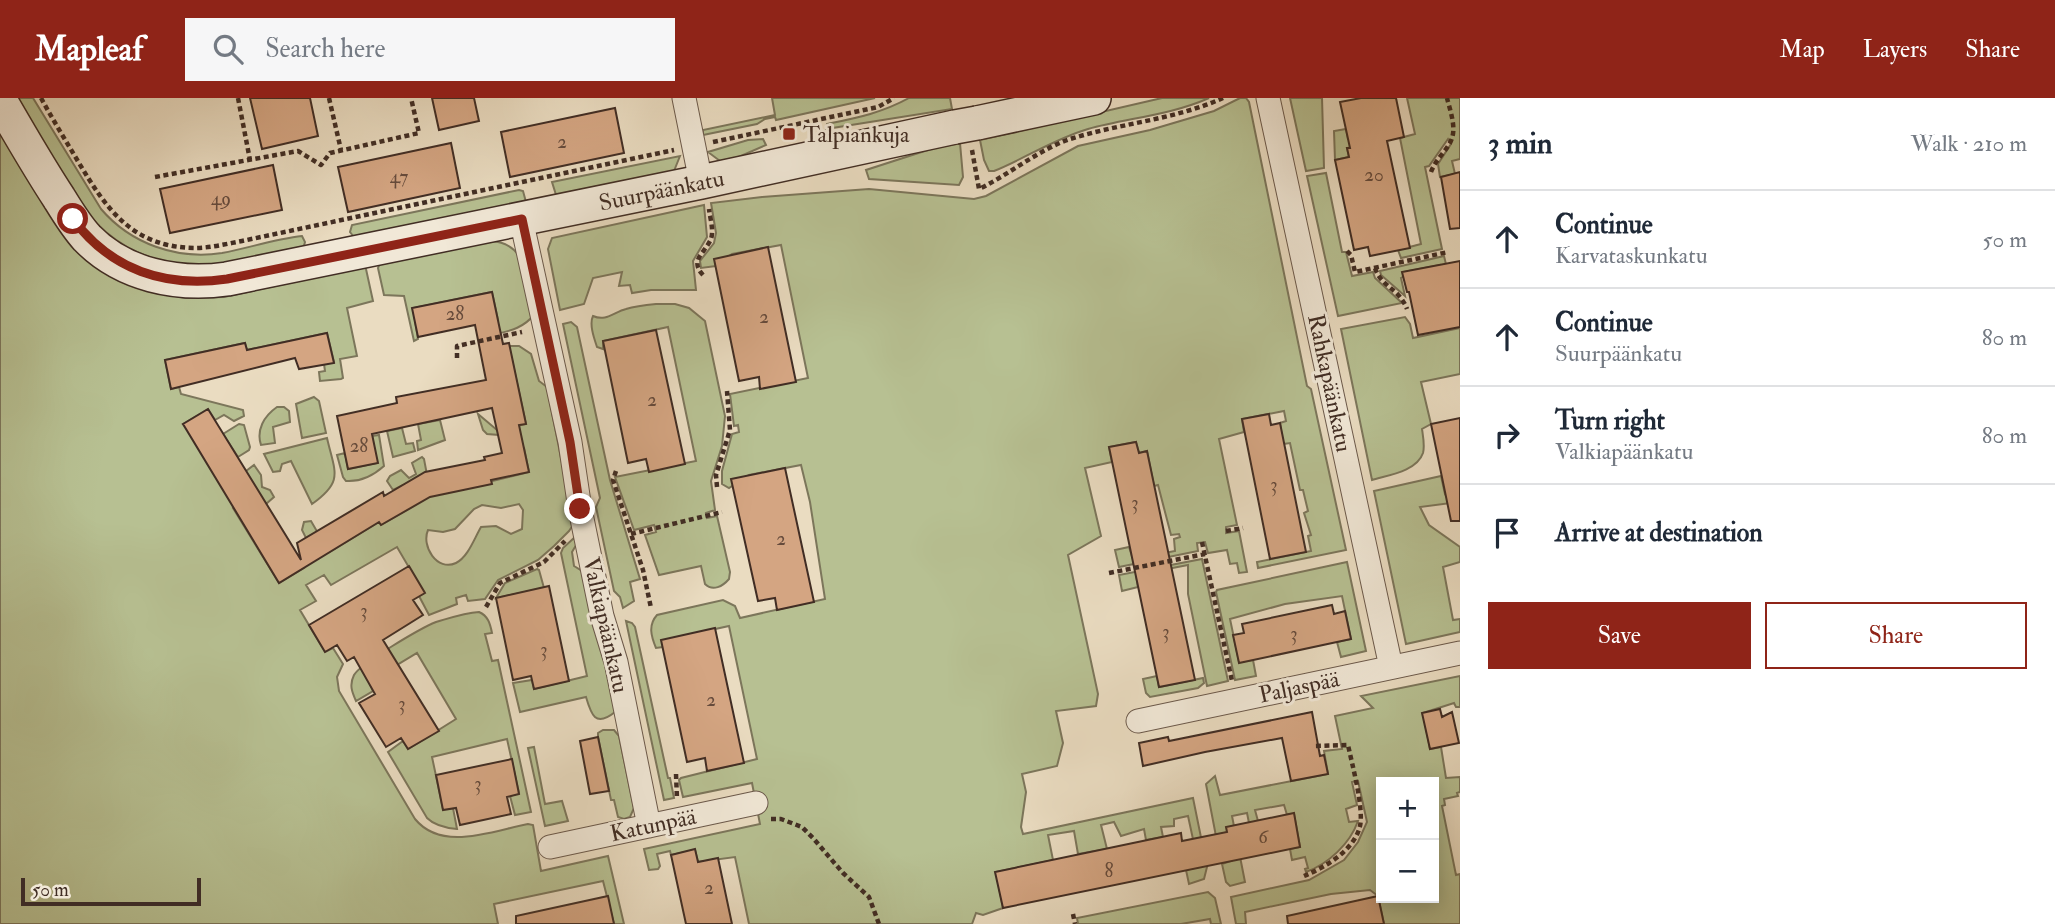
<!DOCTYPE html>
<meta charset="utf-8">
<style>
body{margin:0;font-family:"IM FELL Double Pica",serif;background:#f6f6f7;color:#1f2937}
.controls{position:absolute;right:21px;bottom:21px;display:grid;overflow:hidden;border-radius:0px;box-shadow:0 4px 18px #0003}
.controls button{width:63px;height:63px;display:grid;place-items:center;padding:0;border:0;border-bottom:2px solid #e0e1e3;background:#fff;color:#1f2937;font:35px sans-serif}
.scale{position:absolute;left:21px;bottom:18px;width:180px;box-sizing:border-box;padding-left:7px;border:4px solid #412d24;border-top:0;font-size:19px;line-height:24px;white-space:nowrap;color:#412d24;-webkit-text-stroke:5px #f1e8d7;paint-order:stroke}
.stop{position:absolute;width:21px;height:21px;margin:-16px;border:5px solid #8f2418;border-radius:50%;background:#fff}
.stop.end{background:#8f2418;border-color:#fff;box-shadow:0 2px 7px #0008}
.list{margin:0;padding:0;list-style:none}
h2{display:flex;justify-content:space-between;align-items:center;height:91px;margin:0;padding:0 28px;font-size:30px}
h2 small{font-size:23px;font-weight:400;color:#747a83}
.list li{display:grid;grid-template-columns:46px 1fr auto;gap:21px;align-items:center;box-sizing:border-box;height:98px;padding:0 28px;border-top:2px solid #e0e1e3}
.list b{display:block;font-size:26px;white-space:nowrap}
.list p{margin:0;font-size:23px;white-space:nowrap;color:#747a83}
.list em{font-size:23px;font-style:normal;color:#747a83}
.actions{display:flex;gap:14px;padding:21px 28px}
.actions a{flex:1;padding:16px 0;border:2px solid #8f2418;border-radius:0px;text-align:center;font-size:24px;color:#8f2418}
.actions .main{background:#8f2418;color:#fff}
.icon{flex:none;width:38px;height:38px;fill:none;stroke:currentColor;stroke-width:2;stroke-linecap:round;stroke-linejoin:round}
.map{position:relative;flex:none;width:1460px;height:826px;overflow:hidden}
header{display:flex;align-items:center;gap:42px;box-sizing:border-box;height:98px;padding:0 35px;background:#8f2418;color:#fff}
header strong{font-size:33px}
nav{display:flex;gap:38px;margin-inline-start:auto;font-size:24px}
.search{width:490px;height:63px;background:#f6f6f7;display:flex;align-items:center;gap:18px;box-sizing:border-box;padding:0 24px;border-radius:0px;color:#747a83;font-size:26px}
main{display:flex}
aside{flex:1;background:#fff}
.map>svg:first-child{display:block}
.green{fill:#b7c092;stroke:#7c765b;stroke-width:2;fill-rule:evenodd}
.building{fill:#d4a582;stroke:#412d24;stroke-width:2}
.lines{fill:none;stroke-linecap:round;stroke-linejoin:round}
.street-casing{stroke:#6b594b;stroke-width:25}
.secondary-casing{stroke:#412d24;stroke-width:36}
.path{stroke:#412d24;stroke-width:4.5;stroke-dasharray:5 3.5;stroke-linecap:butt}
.street{stroke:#f1e8d7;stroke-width:23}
.secondary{stroke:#f1e8d7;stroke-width:33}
.secondary-bridge-casing{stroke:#412d24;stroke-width:36;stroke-linecap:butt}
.secondary-bridge{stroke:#f1e8d7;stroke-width:33}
.route{stroke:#8f2418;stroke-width:9}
.poi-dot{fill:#8f2418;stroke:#f1e8d7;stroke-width:2.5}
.labels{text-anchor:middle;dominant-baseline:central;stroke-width:6;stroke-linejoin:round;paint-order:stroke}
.number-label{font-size:19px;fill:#664b3c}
.poi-label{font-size:23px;fill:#412d24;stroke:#f1e8d7;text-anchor:start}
.street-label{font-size:23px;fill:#412d24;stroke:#f1e8d7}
</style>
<header>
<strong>Mapleaf</strong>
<div class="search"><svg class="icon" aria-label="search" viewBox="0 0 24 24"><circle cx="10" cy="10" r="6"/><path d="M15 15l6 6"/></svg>Search here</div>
<nav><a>Map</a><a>Layers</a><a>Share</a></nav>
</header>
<main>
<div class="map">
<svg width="1460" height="826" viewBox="0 0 1460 826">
<rect width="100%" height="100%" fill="#eadcc1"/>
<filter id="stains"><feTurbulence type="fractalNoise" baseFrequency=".00286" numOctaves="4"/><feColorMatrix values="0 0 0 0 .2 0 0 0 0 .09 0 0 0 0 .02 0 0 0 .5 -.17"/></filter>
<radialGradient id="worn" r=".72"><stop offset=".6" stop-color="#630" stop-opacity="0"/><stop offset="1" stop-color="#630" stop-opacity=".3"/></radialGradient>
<path class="green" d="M16,0H33L101,111C131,146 177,162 222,155C249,150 275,141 302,138L305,144L303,151C278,156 250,167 225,168C95,174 73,95 16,0Z
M772,0H875L776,22L775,19L765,21L757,26L703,37V32L775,17Z
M909,0H950L952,11L826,31L827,26C856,20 882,15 909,0Z
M1162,0H1209C1171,17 1128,20 1088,31C1054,41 1026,60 994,73H989L984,62L980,42Z
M1240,0H1246L1249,4L1307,288L1311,291L1346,452L1258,470L1257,464L1311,453L1308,438L1311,437L1304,415L1308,413L1303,392H1300L1290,345L1283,346L1280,325L1286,323L1284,313L1242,321L1244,334L1219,341L1237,427L1226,429V435L1239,433L1247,474L1239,475L1237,465L1230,466L1227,452L1208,455L1205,444L1197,445L1198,453L1119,469L1115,452L1129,449L1133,461L1175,453L1174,441L1180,439L1179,436L1171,437L1158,387L1154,388L1147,353L1139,355L1136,344L1109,349L1112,364L1085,370L1101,438L1068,457L1098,596L1096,608L1056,613L1063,645L1057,668L1022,676L1026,694L1021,729L1023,736L1193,700L1207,769L1204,781L1189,786L1186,772L1199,769L1188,718L1174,721V728L1161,729L1163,739L1146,742L1144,731L1121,738L1114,724L1101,727L1107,751L1078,756L1074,733L1048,737L1053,762L996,774L1003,810L983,817L976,815L972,826H749L735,759L698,764L695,752L671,757L670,753L657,756L660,768L658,771L649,772L644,751L760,726L752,685L683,699L679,682L681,680L757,661L729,528L679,539L663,549L656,550C651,538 648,527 657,517L723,502L735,508L740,520L825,501L810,404L801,367L749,377L729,390L722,386V373L732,336L739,334L738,327L734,328L730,296L808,280L781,147L732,156L716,168L701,170L700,163L714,145L716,135L711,105L762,99L869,91L974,101L986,98L1078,48L1150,32L1214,13Z
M1290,0H1322L1324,70L1306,73Z
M1407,0H1460V61L1452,63L1455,76L1440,79L1438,66L1451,46L1448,41L1429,68L1425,69L1442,151L1401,160L1398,152L1421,146L1400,40L1415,36Z
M1346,31L1348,41L1364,47L1347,50L1349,59L1335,62L1334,33Z
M0,32L148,193L186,200L224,199L364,169L366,171L373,203L347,210L357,258L340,261L343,280L341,281L320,283L319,274L325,273L324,266L334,264L327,235L247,252L245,245L165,262L171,291L179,289L181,296L243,312L244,318L234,323L224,317L215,322L208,311L183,326L246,373L254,367L261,377L262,389L270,392L274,399L266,406L258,395L233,410L279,485L304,470L297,458L311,450L302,432L304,424L311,423L329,454L379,424L381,427L415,407L403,387L393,392L387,383L390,378L401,372L409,380L416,376L412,365L422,359L424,361L431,398L529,374L524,350L510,353L499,337L487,336L483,332L478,316L497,332L526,326L509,248H519L531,256L539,283L547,289L573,421V427L569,433L554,448L538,462L498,482L485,501L468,503L466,497L456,500L457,506L429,517L419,498L424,495L397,449L331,487L324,477L306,487L316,503L300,512L325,554L333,550L343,566L337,579L339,593L415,721C442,754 492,733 528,726L533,727L541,773L608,758L624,826H614L603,783L494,806L498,826H0ZM519,406L523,412L522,431L511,436L496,428L481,429C474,441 468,459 456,465C437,474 421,448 428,432L443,434L455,431L474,411L482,407L501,410Z
M763,41L766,47L734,61L720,63L708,54L748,42Z
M960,45L963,79L959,87L869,81L866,72L934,50Z
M680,58L674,73L557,100L552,84Z
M1326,75L1342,154H1346L1352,178L1373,174L1375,180L1402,205L1338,218L1307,78Z
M519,92L523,93L526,104L354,139L350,134L352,127Z
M704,107L707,139L693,163L696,192H651L632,195L630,187L619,188L622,174L593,180L584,206L560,212L548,151L552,140Z
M490,143C529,144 529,187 535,216C524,229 512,233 495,236L488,225L498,222L492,194L413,210L418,241L414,243L404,198L384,197L378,170L380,165Z
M1444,158L1450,183L1445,187L1440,167L1403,174V179L1401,180L1405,198L1381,177L1380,173Z
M656,206H675L689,210L705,223L725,318L722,348L711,383L715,412L706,415L707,420L717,418L730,474L729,481C723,488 713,494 705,486L701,468L659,477L645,437L656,434L654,427L634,432L615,379L696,363L668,229L603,243V251L597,249C594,240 589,226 593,218C606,224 614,214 626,211C636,208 646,207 656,206Z
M1405,219L1410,226L1413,240L1460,230V276L1421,284L1431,326L1422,331C1423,338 1425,348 1423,355C1417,373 1389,377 1372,382L1341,231Z
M571,224L577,229L610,382L640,481L630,484L634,503L623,510L620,499L614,493L596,409L600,400L563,226Z
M314,299L319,303L326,335L302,340L296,306Z
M277,309H284L289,313L290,324L273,329L275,345L261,347C256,332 264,318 277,309Z
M440,322L445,342L418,352L417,343L421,342L418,326Z
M239,326L244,327L250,349L249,352L238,359L223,336Z
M402,330L406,346L413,345L415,353L393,359L387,333Z
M379,337L384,368C374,377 361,384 346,383L343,379L337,357L345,355L348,371L377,365L372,338Z
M327,340C335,375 344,383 312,406L291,363L282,366L280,373L273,374L264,356Z
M1441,378L1445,396L1451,405L1420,409L1429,427L1460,449V464L1443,469L1453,522L1460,521V534L1406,546L1374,393Z
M574,440L578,444L572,454L574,468L582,473L610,567L615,614C595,630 591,616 586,599L520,614L513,585L532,582L534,591L587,578L561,455L563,450Z
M1202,461L1228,583L1207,588L1188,496V467L1136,477L1138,489L1122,493L1119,477Z
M1347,464L1366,553L1341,559L1337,544L1351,541L1342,498L1285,506L1230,521L1239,564L1253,562L1256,578L1235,582L1216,494L1217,492Z
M537,471L539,472L544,490L496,500L505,485Z
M479,514C488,518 490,525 492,535L485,536L492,563L498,562L531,714L515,717L510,698L519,695L507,641L432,659L443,711L453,710L457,731C446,730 435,728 427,720L388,654L403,643L408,651L456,621L417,555L369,584L373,593L356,603C352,594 349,587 354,577C361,565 421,530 436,524C450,520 464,515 479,514Z
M626,523L632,525L635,529L668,680H670L674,700L664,702Z
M1157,578L1159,589L1203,580L1204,585L1198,590L1150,599L1146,595L1143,581Z
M1460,578V609H1456L1454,605L1423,615L1430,651L1441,649L1446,680L1460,679V694L1457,695L1458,698L1444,701L1445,707L1442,708L1456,777L1460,776V826H1384L1378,798L1370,792L1331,796L1245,814L1246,826H1236L1231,799L1309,782L1344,762L1358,744L1367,724L1358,683L1352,684L1357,707L1346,711L1349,724L1358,723C1350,746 1328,766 1306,774L1305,771L1308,770L1305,759L1292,762L1290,751L1300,749L1294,716L1287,717L1284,707L1255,712L1258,723L1249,725L1247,715L1232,718L1245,784L1230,788L1226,784L1222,766L1231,763L1219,754L1206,686L1215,678L1220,697L1328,676L1324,653L1342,651L1335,618L1373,610L1361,598ZM1381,684H1434V800H1381Z
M603,632H614L619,638L634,710L630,719L624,721L618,719L614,702H611L598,639V635Z
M534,649L545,706L562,703L568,723L545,728L528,650Z
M1208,794L1215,800L1221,826H1211L1210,821L1181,826H1078L1077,820Z"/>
<path class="building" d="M250,0H310L318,38L262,51Z
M432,0H474L479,23L439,32Z
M1361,0H1396L1404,39L1387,43L1410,150L1370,158L1368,149L1354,152L1335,62L1349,59L1347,50H1350L1340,4Z
M615,10L624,55L510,79L501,34Z
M451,45L460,90L348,114L338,69Z
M273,67L282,112L170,135L160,91Z
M1460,74V130L1450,131L1441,79Z
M768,149L796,284L760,291L759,279L739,283L714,161Z
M1460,163V229L1418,237L1409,194H1407L1402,174Z
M492,194L503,246L509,245L526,326L519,327L529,374L491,382L492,386L430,399L381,427L379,424L279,485L183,326L208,311L301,462L297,445L383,394L384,398L425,374L485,362L484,359L502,355L492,310L372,336L378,365L348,371L337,318L397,305L396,299L486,282L475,227L418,239L412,210Z
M656,232L685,366L649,374L646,361L628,365L603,243Z
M327,235L334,265L299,271L295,260L171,291L165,262L245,245L247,252Z
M1269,316L1271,327L1280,325L1306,454L1270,461L1242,321Z
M1460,320V423H1451L1431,326Z
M1136,344L1139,355L1147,353L1195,582L1159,589L1109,349Z
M785,370L814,504L777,512L775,500L758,503L731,381Z
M409,468L425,495L413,502L423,517L383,542L439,633L408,651L401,640L386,649L359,605L375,596L354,559L347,563L337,547L325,554L309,527Z
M549,488L569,583L534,591L531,578L513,582L496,500Z
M1332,507L1334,516L1345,513L1351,541L1239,565L1233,537L1244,535L1242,526Z
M715,530L744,665L707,673L705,660L687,664L661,542Z
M1440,611L1442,619L1452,614L1459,645L1430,651L1422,615Z
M1312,614L1320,658L1324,657L1328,676L1291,683L1282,640L1205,654L1143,668L1139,645L1168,639L1169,643Z
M598,639L609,693L590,696L580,643Z
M512,661L519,696L507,699L511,716L460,727L456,710L443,712L436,677Z
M1294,715L1300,749L1003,810L995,774L1181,735L1182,743L1227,734L1226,729Z
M695,751L698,764L718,760L732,826H686L671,757Z
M608,798L614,826H516V818Z
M1378,798L1384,826H1288L1287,818Z"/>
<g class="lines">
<defs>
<path id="street" d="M684,0L701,84
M1268,0L1391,569
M521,121L570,344L580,411L602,518L616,564L649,728
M1138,623L1460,555
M550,749L756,705"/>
<g id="secondary">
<path id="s1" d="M0,2C19,35 38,68 59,100C67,113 76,128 87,140C123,177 177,188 227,181L701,84L955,29"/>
<path d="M977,25L1094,0"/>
</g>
</defs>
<use href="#street" class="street-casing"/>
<use href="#secondary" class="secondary-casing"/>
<path class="path" d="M41,0C53,22 66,43 79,65C107,112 133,149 194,150C210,150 226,146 242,143L674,52
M238,0L250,62
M329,0L341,52
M713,44L878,9L894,0
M972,52L979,91C1010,76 1038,52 1070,41C1121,25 1174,22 1223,0
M1431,74C1436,60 1449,51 1452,40C1456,28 1450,12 1447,0
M155,79L298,53L321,67L330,55L419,35L411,0
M1347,153L1351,157L1355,174L1448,154
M1375,170C1381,189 1399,190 1407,211
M703,177C689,162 705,155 711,141C714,132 710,120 709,111
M457,260V248L522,234
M616,373L613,382L643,472L651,510
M717,389L716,377L730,332L727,293
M1226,433L1243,430
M631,436L722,414
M1202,444L1232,583
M1109,475L1205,456
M486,509L500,485L544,464L565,443
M676,676L677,701
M771,721H781L802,729L813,740L843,775L869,799L879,826
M1304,778C1325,769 1354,753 1360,728C1364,710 1352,666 1348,647L1314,648
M1073,816L1075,826"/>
<use href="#street" class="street"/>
<use href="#secondary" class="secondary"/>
<defs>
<path id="secondary-bridge" d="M955,29L977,25"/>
</defs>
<use href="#secondary-bridge" class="secondary-bridge-casing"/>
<use href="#secondary-bridge" class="secondary-bridge"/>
</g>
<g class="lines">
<path class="route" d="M73,121C111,172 165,190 227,181L522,121L570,344L580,411"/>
</g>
<rect class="poi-dot" x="782" y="29" width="14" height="14" rx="3.5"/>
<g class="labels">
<g class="number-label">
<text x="562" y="44">2</text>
<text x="1374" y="77">20</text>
<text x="399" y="79">47</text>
<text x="221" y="101">49</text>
<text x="455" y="216">28</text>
<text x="764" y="219">2</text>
<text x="652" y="302">2</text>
<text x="359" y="348">28</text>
<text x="1274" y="387">3</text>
<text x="1135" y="405">3</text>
<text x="781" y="441">2</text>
<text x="364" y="513">3</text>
<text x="1166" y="534">3</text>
<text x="1294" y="536">3</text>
<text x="544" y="552">3</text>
<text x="711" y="602">2</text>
<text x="402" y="606">3</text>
<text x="478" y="686">3</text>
<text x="1263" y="739">6</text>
<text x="1109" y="773">8</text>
<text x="709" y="790">2</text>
</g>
<g class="poi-label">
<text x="803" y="36">Talpiankuja</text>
</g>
<g class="street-label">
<text stroke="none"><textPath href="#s1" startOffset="758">Suurpäänkatu</textPath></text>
<text transform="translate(1330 285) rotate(78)">Rahkapäänkatu</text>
<text transform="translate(606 527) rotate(77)">Valkiapäänkatu</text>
<text transform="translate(1299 589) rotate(-12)">Paljaspää</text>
<text transform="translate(653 727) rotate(-12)">Katunpää</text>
</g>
</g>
<rect width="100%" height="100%" filter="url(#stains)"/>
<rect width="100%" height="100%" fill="url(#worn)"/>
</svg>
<div class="controls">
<button>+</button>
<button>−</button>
</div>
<div class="scale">50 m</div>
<div class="stop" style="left:73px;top:121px"></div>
<div class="stop end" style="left:580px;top:411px"></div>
</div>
<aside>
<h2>3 min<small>Walk · 210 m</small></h2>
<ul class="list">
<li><svg class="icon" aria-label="ahead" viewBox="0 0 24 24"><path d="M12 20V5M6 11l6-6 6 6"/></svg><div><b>Continue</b><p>Karvataskunkatu</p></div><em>50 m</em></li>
<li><svg class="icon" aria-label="ahead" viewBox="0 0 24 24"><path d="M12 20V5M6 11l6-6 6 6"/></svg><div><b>Continue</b><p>Suurpäänkatu</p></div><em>80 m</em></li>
<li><svg class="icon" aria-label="right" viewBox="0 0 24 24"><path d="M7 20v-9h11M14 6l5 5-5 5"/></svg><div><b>Turn right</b><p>Valkiapäänkatu</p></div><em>80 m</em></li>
<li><svg class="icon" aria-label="arrive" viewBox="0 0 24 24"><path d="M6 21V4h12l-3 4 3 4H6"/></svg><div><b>Arrive at destination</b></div></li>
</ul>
<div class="actions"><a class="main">Save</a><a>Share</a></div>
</aside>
</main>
